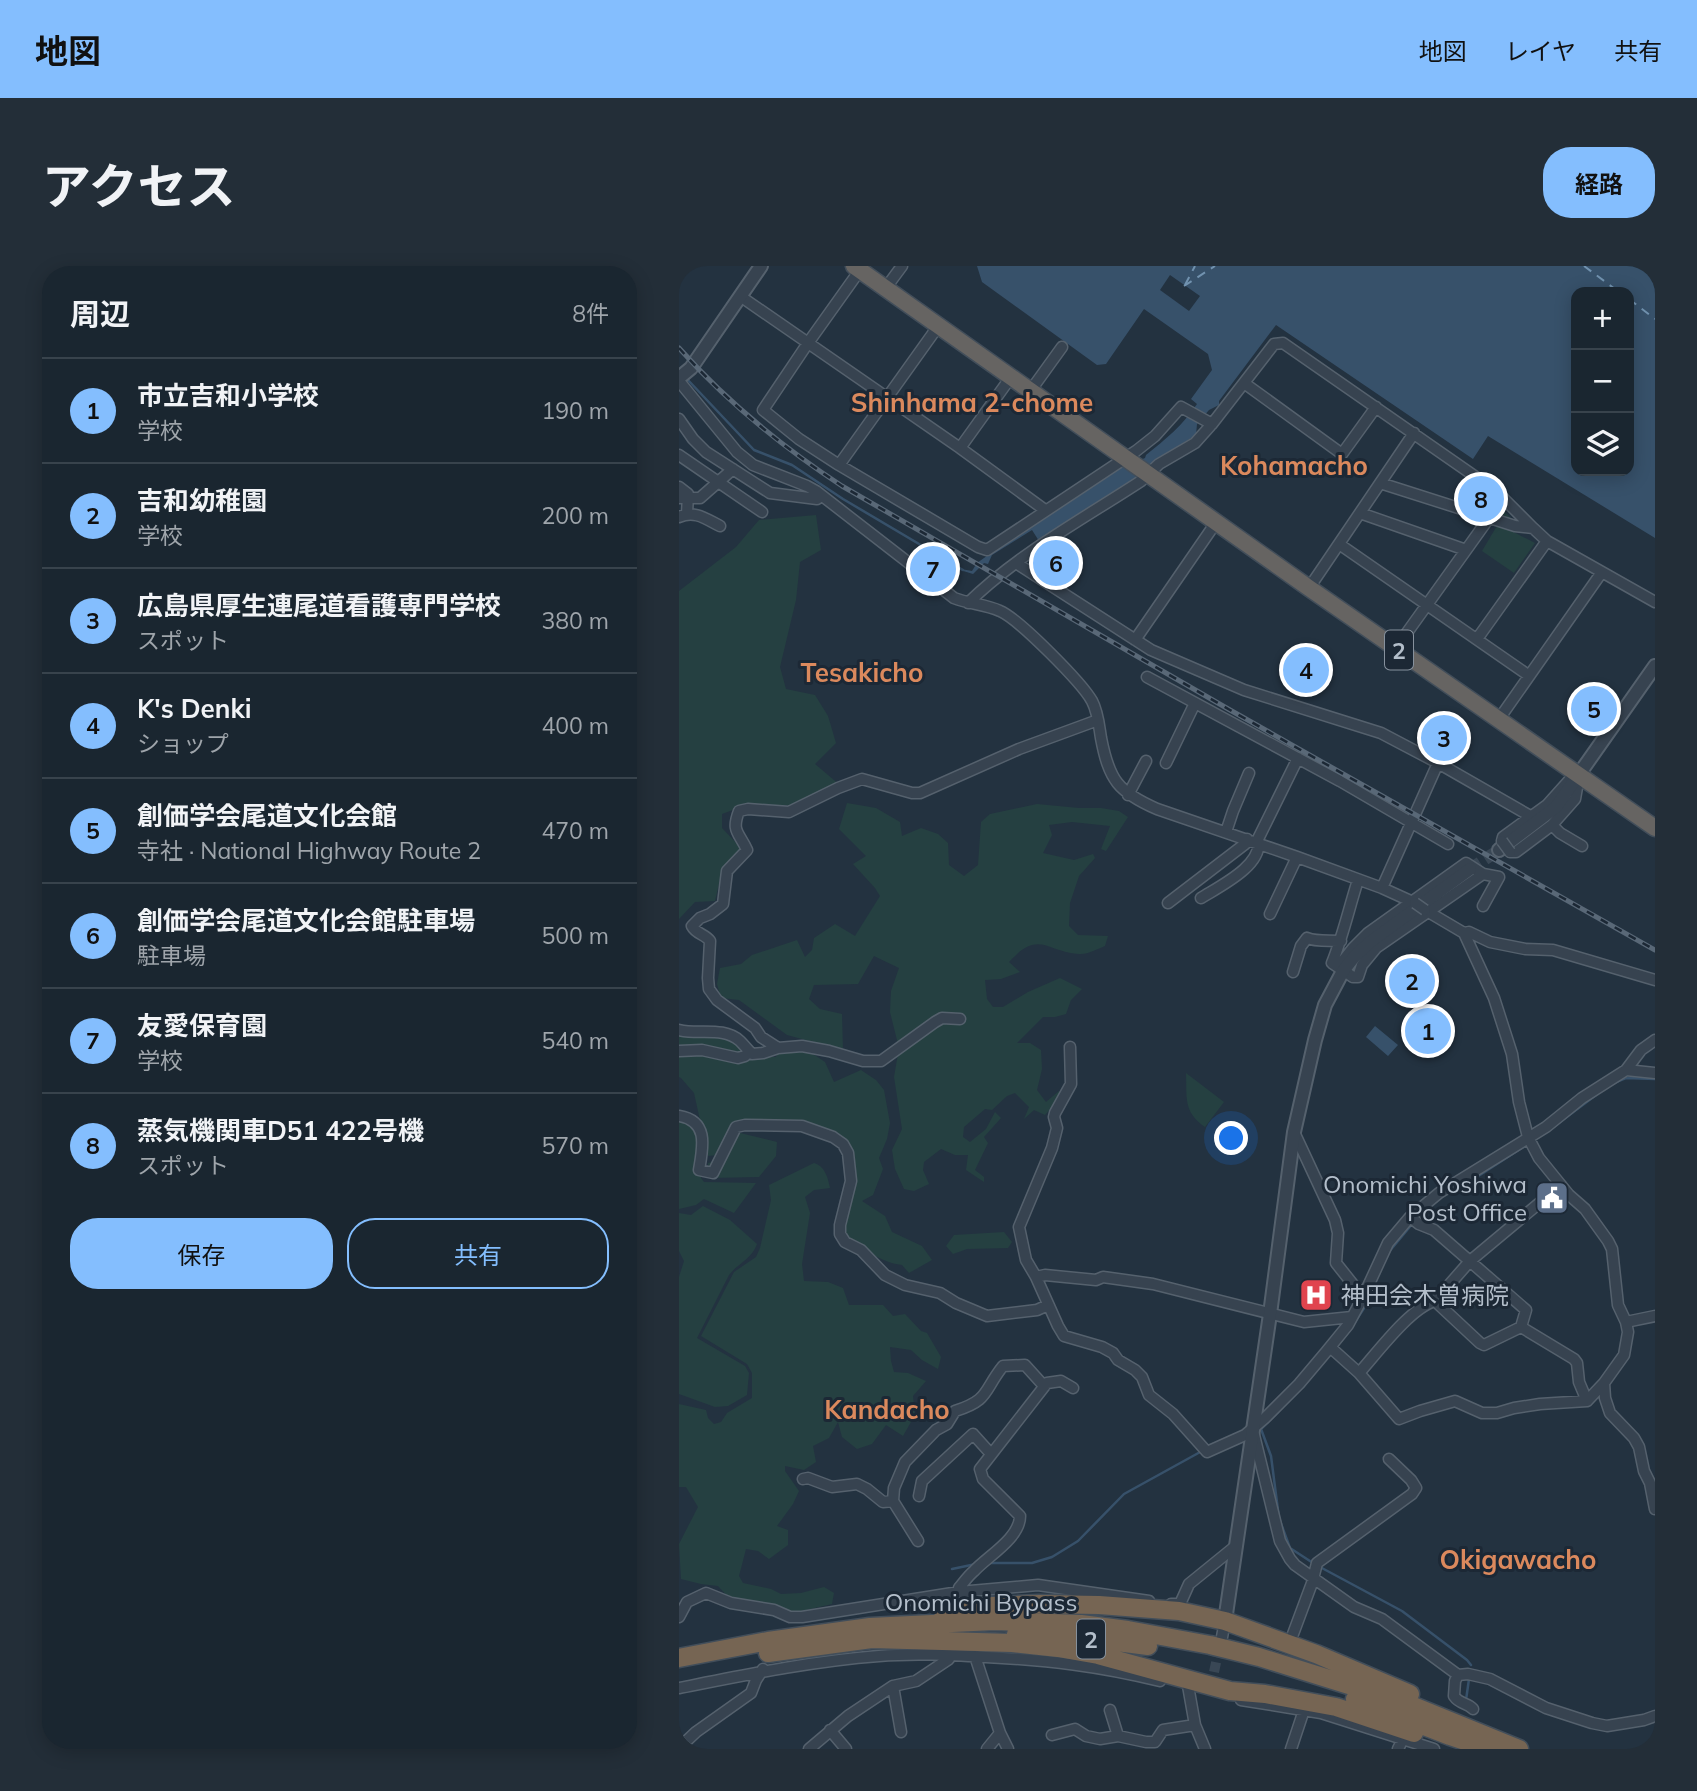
<!DOCTYPE html>
<html lang="ja">
<meta charset="utf-8">
<style>
body{margin:0;font-family:Mulish,"Noto Sans JP",sans-serif;background:#232e38;color:#f1f3f6}
.controls{position:absolute;right:21px;top:21px;display:grid;overflow:hidden;border-radius:14px;box-shadow:0 4px 18px #0003}
.controls button{width:63px;height:63px;display:grid;place-items:center;padding:0;border:0;border-bottom:2px solid #38434c;background:#1a2630;color:#f1f3f6;font:35px sans-serif}
.you{position:absolute;left:553px;top:873px;width:24px;height:24px;margin:-18px;border:5px solid #fff;border-radius:50%;background:#1a73e8;box-shadow:0 0 0 10px #1a73e833}
.badge{display:grid;place-items:center;width:46px;height:46px;border-radius:50%;background:#84befe;color:#111;font-size:23px;font-weight:700}
.pin{position:absolute;translate:-50% -50%;border:4px solid #fff;box-shadow:0 2px 7px #0006}
.list{margin:0;padding:0;list-style:none}
h2{display:flex;justify-content:space-between;align-items:center;height:91px;margin:0;padding:0 28px;font-size:30px}
h2 small{font-size:23px;font-weight:400;color:#9fa5ab}
.list li{display:grid;grid-template-columns:46px 1fr auto;gap:21px;align-items:center;box-sizing:border-box;height:105px;padding:0 28px;border-top:2px solid #38434c}
.list b{display:block;font-size:26px;white-space:nowrap}
.list p{margin:0;font-size:23px;white-space:nowrap;color:#9fa5ab}
.list em{font-size:23px;font-style:normal;color:#9fa5ab}
.actions{display:flex;gap:14px;padding:21px 28px}
.actions a{flex:1;padding:16px 0;border:2px solid #84befe;border-radius:28px;text-align:center;font-size:24px;color:#84befe}
.actions .main{background:#84befe;color:#111}
.icon{flex:none;width:38px;height:38px;fill:none;stroke:currentColor;stroke-width:2;stroke-linecap:round;stroke-linejoin:round}
.map{position:relative;flex:none;width:976px;height:1483px;overflow:hidden;border-radius:28px}
header{display:flex;align-items:center;gap:42px;box-sizing:border-box;height:98px;padding:0 35px;background:#84befe;color:#111}
header strong{font-size:33px}
nav{display:flex;gap:38px;margin-inline-start:auto;font-size:24px}
.intro{display:flex;align-items:center;justify-content:space-between;box-sizing:border-box;height:168px;padding:0 42px}
h1{margin:0;font-size:49px}
.button{padding:18px 32px;border-radius:28px;background:#84befe;color:#111;font-size:24px;font-weight:700}
main{display:flex;gap:42px;padding:0 42px}
aside{flex:1;background:#1a2630;border-radius:28px;box-shadow:0 4px 18px #0003}
.map>svg:first-child{display:block}
.green{fill:#254041}
.water{fill:#37516a;fill-rule:evenodd}
.pier{fill:#233240}
.lines{fill:none;stroke-linecap:round;stroke-linejoin:round}
.stream{stroke:#37516a;stroke-width:2.5}
.ferry{stroke:#7192af;stroke-width:2;stroke-dasharray:9 7;stroke-linecap:butt}
.minor-tunnel{stroke:#394755;stroke-width:10;stroke-dasharray:10 5;stroke-linecap:butt}
.tertiary-tunnel{stroke:#394755;stroke-width:12;stroke-dasharray:12 6;stroke-linecap:butt}
.minor-casing{stroke:#55616d;stroke-width:13}
.tertiary-casing{stroke:#55616d;stroke-width:16}
.trunk-casing{stroke:#424e5a;stroke-width:19}
.motorway-casing{stroke:#424e5a;stroke-width:21}
.minor{stroke:#374350;stroke-width:10}
.tertiary{stroke:#374350;stroke-width:12}
.trunk{stroke:#666462;stroke-width:16}
.motorway{stroke:#766553;stroke-width:18}
.rail-casing{stroke:#596877;stroke-width:5}
.rail{stroke:#1c2835;stroke-width:2.5;stroke-dasharray:8;stroke-linecap:butt}
.minor-bridge-casing{stroke:#55616d;stroke-width:13;stroke-linecap:butt}
.minor-bridge{stroke:#374350;stroke-width:10}
.labels{text-anchor:middle;dominant-baseline:central;stroke-width:6;stroke-linejoin:round;paint-order:stroke}
.shield{fill:#1c2835;stroke:#86919d;stroke-width:2}
.shield-label{font-size:23px;font-weight:bold;fill:#b3beca}
.poi-label{font-size:24px;fill:#b3beca;stroke:#1c2835;text-anchor:end}
.street-label{font-size:24px;fill:#b3beca;stroke:#1c2835}
.neighbourhood-label{font-size:26px;font-weight:bold;fill:#db895d;stroke:#1c2835}
</style>
<header>
<strong>地図</strong>
<nav><a>地図</a><a>レイヤ</a><a>共有</a></nav>
</header>
<div class="intro"><h1>アクセス</h1><a class="button">経路</a></div>
<main>
<aside>
<h2>周辺<small>8件</small></h2>
<ul class="list">
<li><span class="badge">1</span><div><b>市立吉和小学校</b><p>学校</p></div><em>190 m</em></li>
<li><span class="badge">2</span><div><b>吉和幼稚園</b><p>学校</p></div><em>200 m</em></li>
<li><span class="badge">3</span><div><b>広島県厚生連尾道看護専門学校</b><p>スポット</p></div><em>380 m</em></li>
<li><span class="badge">4</span><div><b>K's Denki</b><p>ショップ</p></div><em>400 m</em></li>
<li><span class="badge">5</span><div><b>創価学会尾道文化会館</b><p>寺社 · National Highway Route 2</p></div><em>470 m</em></li>
<li><span class="badge">6</span><div><b>創価学会尾道文化会館駐車場</b><p>駐車場</p></div><em>500 m</em></li>
<li><span class="badge">7</span><div><b>友愛保育園</b><p>学校</p></div><em>540 m</em></li>
<li><span class="badge">8</span><div><b>蒸気機関車D51 422号機</b><p>スポット</p></div><em>570 m</em></li>
</ul>
<div class="actions"><a class="main">保存</a><a>共有</a></div>
</aside>
<div class="map">
<svg width="976" height="1483" viewBox="0 0 976 1483">
<rect width="100%" height="100%" fill="#233240"/>
<path class="green" d="M795,216L832,252L781,235Z
M137,249L142,284L121,296L117,334L101,401L107,423L136,429L149,450L157,477L136,498L162,520L120,540L70,538L43,548V562L62,582L44,601L36,635L16,636L0,653V325L57,281L80,254Z
M819,258L856,277L835,307L803,285Z
M168,537L197,542L221,556L223,570L242,562L259,568L269,577L270,599L285,610L299,599L302,556L311,548L358,538L400,542H422L440,545L449,551L427,585L422,583L431,560L393,556L370,559L373,569L364,587L395,594L414,588L416,592L400,610L391,637L390,660L399,669L429,670L426,680C418,683 408,689 400,688C367,686 360,663 330,696L341,706L322,713L306,714L308,733L314,741H324L349,726L381,712L403,723L392,734L387,748L376,751H364L338,777H351L362,784L363,803L358,824L367,836L380,825L383,830L366,849L355,844L345,853L350,841L336,827L328,830L313,844L306,843L285,861L284,871L291,876L307,863L316,846L322,852L305,871L309,877L296,904L305,911V916L287,904L289,889H276L262,883L245,896L244,904L250,918L235,925L225,923L216,903L213,884L223,863L215,811L220,782L211,746L212,725L220,702L195,690L179,718L135,719L130,733L141,743L163,748L164,784L108,769L60,734L42,732L38,718L41,702L62,698L73,689L118,674L126,691L133,684L135,672L156,658L176,670L201,630L196,622L174,598L187,590L160,563Z
M22,768L56,776L63,787L59,790L0,782V769Z
M110,775L134,779V788L146,796L155,816L182,804L197,814L205,824L211,857L208,873L200,892L204,903L194,929L183,935L206,950L213,966L243,980L253,994L230,1007L223,999C200,996 183,982 165,968L164,952L169,935L165,876L107,857L64,856L38,889L29,890L15,827L2,812L0,811V787L97,791L103,776Z
M507,807L545,836L526,861C504,846 508,831 507,807Z
M8,853L18,862L25,894L22,912L25,916L77,917L55,947L25,933L17,939L0,943V854Z
M57,866L98,876L97,890L80,911L29,912V897L43,893Z
M135,897C146,900 149,912 151,922L135,924L126,931L131,947L123,998L125,1015L149,1016L164,1022L170,1039H204L214,1050L226,1048L242,1065L248,1067L262,1091L259,1103L243,1094L232,1084L211,1081L212,1095L215,1106L229,1107L247,1115L234,1130L236,1149L224,1170L207,1159L193,1178L178,1183L163,1171L159,1156L150,1172L134,1180L137,1196L125,1204L106,1200V1205L120,1225L114,1238L98,1260L109,1264V1279L90,1293L79,1285L67,1283L60,1310L64,1317L92,1323L102,1328L122,1327L145,1321L155,1327L153,1338L110,1348L77,1336L66,1337L51,1333L39,1320L22,1318L2,1313L0,1278L19,1241L7,1221H0V1138L27,1144L29,1152L35,1158L42,1156L48,1147L73,1132V1107L68,1098L22,1070L55,1006L77,991L81,982L92,934L90,919Z
M24,940L51,954L78,978C73,993 59,997 50,1009L18,1072L66,1100L70,1107L68,1129L49,1140L36,1141L0,1128V1011L5,995L0,985V947L12,949Z
M325,966L333,976L329,982L288,983L274,988L267,980L275,969Z"/>
<path class="water" d="M298,0H976V272L809,170L794,193L597,59L540,135V139L530,144L518,158L517,169L473,197L456,213L360,275L353,264L313,289L309,298L305,297L294,308L281,304L282,303L293,305L298,297L326,277L443,201L466,192L467,189C487,173 504,159 518,138L512,133L533,104L529,88L465,43L427,98L418,99L303,16ZM897,26H950V205H897Z
M696,760L719,779L709,790L687,771Z"/>
<path class="pier" d="M491,9L521,30L510,45L481,24Z"/>
<g class="lines">
<path class="stream" d="M8,113L75,184L113,199L164,233L284,304
M937,816L947,812L976,813
M869,865L917,829
M774,924L790,916L849,878
M739,952L752,940
M709,987L734,957
M676,1056L687,1039L695,1018
M657,1081L671,1064
M582,1163L592,1190L600,1252L611,1282L634,1297
M578,1164L582,1163L599,1146
M310,1297H353L373,1291L399,1275L445,1228L523,1185
M641,1301L723,1345L788,1394L792,1399
M273,1303L297,1298
M787,1434L790,1413"/>
<path class="ferry" d="M905,0L940,26
M506,19L516,0
M505,20L536,0
M950,33L976,53"/>
<path class="minor-tunnel" d="M535,1406L541,1378"/>
<path class="tertiary-tunnel" d="M791,603L820,584"/>
<defs>
<path id="minor" d="M181,4L129,77L84,144L120,173L160,199L299,281L308,284L457,185L476,170L502,141L533,158
M206,23L223,0
M61,30L281,182L366,244
M0,115L58,186L74,199L128,220L137,225L275,332C290,338 306,338 321,345C340,353 403,417 413,435C419,446 420,460 422,472C430,514 439,526 478,543L618,591L703,622L736,637
M565,117L663,188L697,141
M352,124L383,81
M0,153L14,173L27,186L91,227L138,233L142,230
M281,182L332,111
M0,189L83,246
M160,199L260,59
M701,217L836,260L854,262L868,275L976,336
M0,221L9,228L8,248
M0,232H21L54,203
M681,247L787,284
M0,251C16,244 27,253 41,260
M660,278L849,409
M337,297L472,384L565,424L702,467L759,497L853,551
M630,322L735,167
M289,337C339,288 404,253 462,215L480,198L516,177L533,158L595,78L604,77L817,225L854,262
M798,373L868,275
M456,374L538,255
M717,382L810,252
M468,411L661,515L769,578
M820,453L923,306
M487,497L516,437
M449,529L467,495
M873,559L881,567L903,580
M547,566L554,545L570,507
M823,575L824,571L868,539L894,510
M831,586H837L873,559L896,533L900,510
M804,608L820,611L804,640
M703,622L759,497
M522,632C541,620 585,599 579,573L619,492
M489,637L566,578L568,573
M746,644L785,667L790,666L811,676L846,683L874,684L976,714
M591,648L618,591
M659,701L674,682L689,667L787,597L804,608L697,682L683,699L679,711H674L653,697C664,670 670,642 679,614
M614,706L622,680L628,672C637,676 651,674 662,675
M0,764C20,769 44,760 61,775C65,779 69,784 73,788L84,787L99,782L123,780L150,785L184,795H202L256,756L263,752L281,753
M391,781L392,818L376,847L375,851L378,862L373,882L340,961L347,994L357,1011L379,1060L385,1070L423,1081L434,1087L439,1094L456,1104L463,1111L470,1129L494,1148L528,1186L566,1169L586,1152L620,1118L647,1086L669,1059L684,1031L709,977L731,951L760,927L867,861L903,832L947,804L962,784L976,774
M99,782L82,771L76,762L38,734L30,723L29,712L31,675C26,668 17,668 13,660L21,652L31,648L44,638L48,605L68,584C60,566 52,566 60,545L69,543L110,546L159,522L183,513L233,527H241L340,483L419,454
M0,785L23,784L59,792L66,790L70,786
M947,804L976,807
M0,850C30,855 24,881 20,904L34,907L57,861L66,859L123,860L154,871L164,878L169,887L172,915L161,959V968L166,976L182,984L206,1009L226,1019L261,1027L277,1037L308,1050L358,1044L369,1039
M615,866L656,954L659,967L657,997L684,1031
M731,951L740,958L755,964L847,1044L842,1061L805,1079L801,1077L756,1035
M357,1011L366,1009L417,1014L424,1011L474,1018L625,1056L673,1051
M947,1056L976,1050
M842,1061L895,1093L898,1097L900,1116L908,1135
M651,1081L680,1107L720,1153L741,1145L776,1135L803,1147H818L835,1142L861,1138L908,1135L925,1117L945,1089L949,1066L947,1056L939,1039L933,983L929,975L906,943L890,929L860,892L849,871L840,836L833,788L815,732L785,667
M680,1107C698,1087 731,1042 756,1035L791,995L882,919
M925,1117L926,1132L931,1147L955,1172L960,1181L965,1205L971,1217L976,1243
M575,1169L601,1275L611,1293L616,1299L675,1341L703,1353L779,1409L789,1408L811,1413L867,1442L913,1457L928,1460L965,1454L976,1450
M124,1213L129,1212L153,1221L178,1218L188,1223L204,1236L214,1235
M240,1230L243,1215L294,1168L312,1188
M239,1275L214,1235L215,1222L226,1196L257,1164L268,1158L276,1145C311,1134 304,1125 324,1100L346,1099L365,1120
M280,1326V1322C285,1316 289,1310 295,1305C309,1290 341,1272 341,1250L304,1213L301,1203L368,1117L382,1115L394,1122
M492,1338H501L510,1318L558,1279
M0,1351L8,1336L27,1327L52,1337L95,1344L111,1351H123L280,1326L359,1319L470,1335
M614,1368L633,1317L638,1297L733,1228L737,1222L732,1214L710,1193
M543,1371L546,1355
M296,1390L321,1467L329,1483
M779,1409L776,1415L775,1430C781,1439 788,1436 794,1443
M508,1414L516,1459L526,1483
M214,1420L222,1466
M0,1422C66,1409 133,1395 200,1390C236,1387 271,1389 307,1391C368,1394 421,1400 481,1415
M562,1434L642,1447L755,1483
M431,1444L439,1470
M151,1464L167,1483
M373,1469L396,1463L407,1470L421,1473L439,1470L467,1476H476L484,1464L516,1459
M0,1482L17,1466L72,1427L77,1414L84,1403
M130,1483L169,1450L214,1420L237,1415L270,1393V1389
M308,1483L321,1467
M612,1483L625,1444
M719,1483L724,1473"/>
<path id="tertiary" d="M0,112L12,102L82,0
M820,584L877,541L976,400
M546,1355L591,1048L615,866L636,774L646,739L664,705L675,691L691,676L791,603"/>
<path id="trunk" d="M175,0L630,322L976,562"/>
<path id="motorway" d="M264,1346L314,1340L360,1338L420,1339L500,1345L546,1355L637,1388L731,1428
M337,1368L399,1371L469,1380
M193,1373L333,1377L379,1382L419,1389L551,1425L586,1428L657,1441L735,1467
M89,1387L200,1372
M0,1392L89,1375L191,1361L315,1355L402,1358L449,1364L531,1379L580,1391L727,1437L840,1483
M676,1433L771,1470L810,1483"/>
</defs>
<use href="#minor" class="minor-casing"/>
<use href="#tertiary" class="tertiary-casing"/>
<use href="#trunk" class="trunk-casing"/>
<use href="#motorway" class="motorway-casing"/>
<use href="#minor" class="minor"/>
<use href="#tertiary" class="tertiary"/>
<use href="#trunk" class="trunk"/>
<use href="#motorway" class="motorway"/>
<defs>
<path id="rail" d="M0,82C48,136 102,180 163,220L551,444L976,684"/>
</defs>
<use href="#rail" class="rail-casing"/>
<use href="#rail" class="rail"/>
<defs>
<path id="minor-bridge" d="M823,575L831,586
M736,637L746,644"/>
</defs>
<use href="#minor-bridge" class="minor-bridge-casing"/>
<use href="#minor-bridge" class="minor-bridge"/>
</g>
<defs>
<symbol id="civic-square" viewBox="-11 -11 22 22"><rect x="-9" y="-9" width="18" height="18" rx="4" fill="#5c6f8a" stroke="#1c2835"/><path d="M-.6-6.5H3V-4.5H.6V-3L4-1V1h2V6H-6V1h2V-1L-.6-3ZM-1.2 2.5V6h2.4V2.5Z" fill="#fff"/></symbol>
<symbol id="hospital-square" viewBox="-11 -11 22 22"><rect x="-9" y="-9" width="18" height="18" rx="4" fill="#e0444e" stroke="#1c2835"/><path d="M-5-5h3v3.5h4V-5h3V5h-3V1.5h-4V5h-3Z" fill="#fff"/></symbol>
</defs>
<g fill-rule="evenodd">
<use href="#civic-square" x="854" y="913" width="38" height="38"/>
<use href="#hospital-square" x="618" y="1010" width="38" height="38"/>
</g>
<g class="labels">
<g class="shield">
<rect x="706" y="364.5" width="28" height="39" rx="5"/>
<rect x="398" y="1353.5" width="28" height="39" rx="5"/>
</g>
<g class="shield-label">
<text x="720" y="384">2</text>
<text x="412" y="1373">2</text>
</g>
<g class="poi-label">
<text x="848" y="918">Onomichi Yoshiwa<tspan x="848" dy="28">Post Office</tspan></text>
<text x="662" y="1029" text-anchor="start">神田会木曽病院</text>
</g>
<g class="street-label">
<text x="302" y="1336">Onomichi Bypass</text>
</g>
<g class="neighbourhood-label">
<text x="293" y="136">Shinhama 2-chome</text>
<text x="615" y="199">Kohamacho</text>
<text x="183" y="406">Tesakicho</text>
<text x="208" y="1143">Kandacho</text>
<text x="839" y="1293">Okigawacho</text>
</g>
</g>
</svg>
<div class="controls">
<button>+</button>
<button>−</button>
<button><svg class="icon" aria-label="layers" viewBox="0 0 24 24"><path d="M12 4l9 5-9 5-9-5zM3 14l9 5 9-5"/></svg></button>
</div>
<div class="you"></div>
<div class="pin badge" style="left:749px;top:765px">1</div>
<div class="pin badge" style="left:733px;top:715px">2</div>
<div class="pin badge" style="left:765px;top:472px">3</div>
<div class="pin badge" style="left:627px;top:404px">4</div>
<div class="pin badge" style="left:915px;top:443px">5</div>
<div class="pin badge" style="left:377px;top:297px">6</div>
<div class="pin badge" style="left:254px;top:303px">7</div>
<div class="pin badge" style="left:802px;top:233px">8</div>
</div>
</main>
